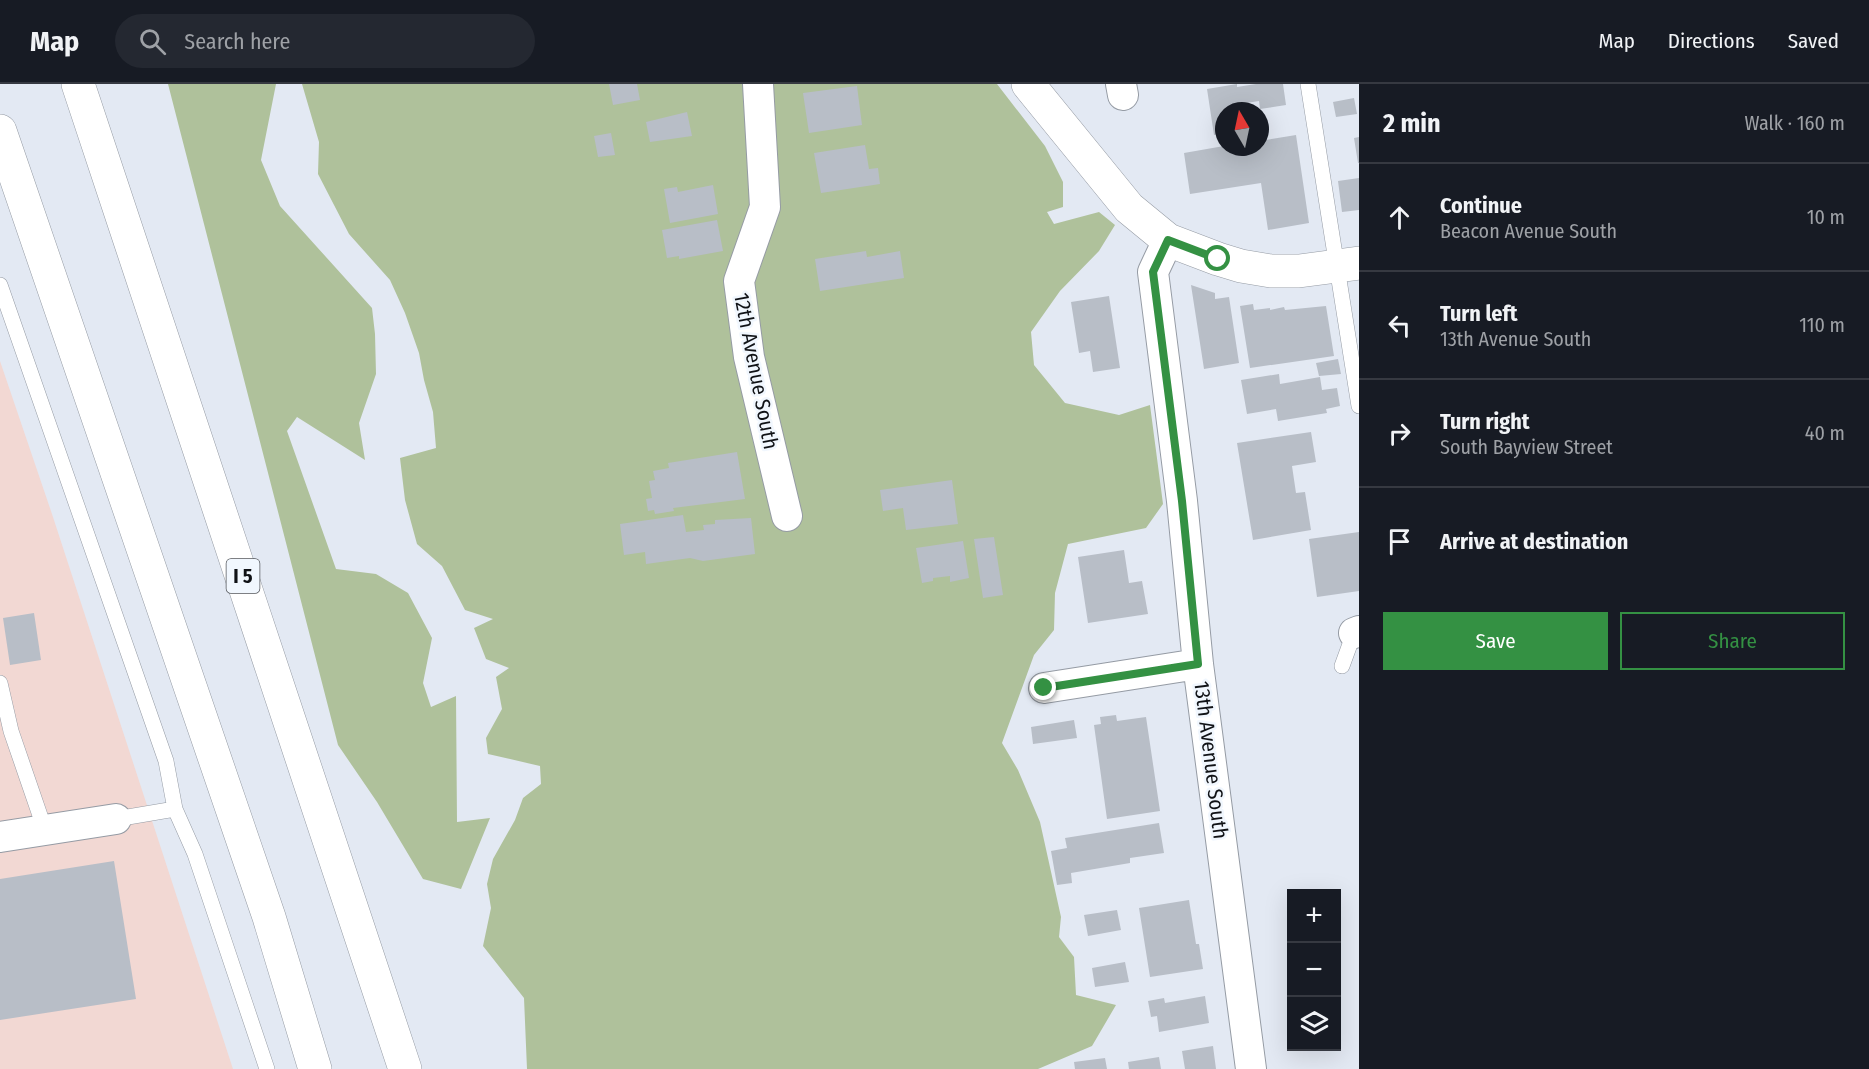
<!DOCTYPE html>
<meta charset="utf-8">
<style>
body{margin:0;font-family:"Fira Sans Condensed",sans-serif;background:#242831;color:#f1f3f6}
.controls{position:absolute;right:18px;bottom:18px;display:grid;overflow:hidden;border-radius:0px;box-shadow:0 6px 24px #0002}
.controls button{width:54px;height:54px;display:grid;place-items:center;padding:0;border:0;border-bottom:2px solid #363941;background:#171b24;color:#f1f3f6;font:30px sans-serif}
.compass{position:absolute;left:1215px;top:18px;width:54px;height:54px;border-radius:50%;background:#171b24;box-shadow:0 6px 24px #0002;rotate:351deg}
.stop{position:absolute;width:18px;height:18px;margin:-14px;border:4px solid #349143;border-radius:50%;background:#fff}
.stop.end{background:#349143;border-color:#fff;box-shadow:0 2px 6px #0008}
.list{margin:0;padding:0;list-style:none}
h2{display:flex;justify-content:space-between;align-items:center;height:78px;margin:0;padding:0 24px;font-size:26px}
h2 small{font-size:20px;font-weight:400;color:#9ea1a6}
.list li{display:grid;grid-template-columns:39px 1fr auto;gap:18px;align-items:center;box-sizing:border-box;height:108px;padding:0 24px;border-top:2px solid #363941}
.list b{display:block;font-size:22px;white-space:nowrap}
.list p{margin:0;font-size:20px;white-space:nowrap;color:#9ea1a6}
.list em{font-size:20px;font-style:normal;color:#9ea1a6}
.actions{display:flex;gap:12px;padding:18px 24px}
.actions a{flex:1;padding:14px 0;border:2px solid #349143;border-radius:0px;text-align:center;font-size:21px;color:#349143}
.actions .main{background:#349143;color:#fff}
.icon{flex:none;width:33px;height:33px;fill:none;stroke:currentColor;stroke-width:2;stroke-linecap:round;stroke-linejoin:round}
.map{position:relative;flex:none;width:1359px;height:985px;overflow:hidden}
header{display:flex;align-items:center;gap:36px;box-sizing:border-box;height:84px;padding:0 30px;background:#171b24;border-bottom:2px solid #363941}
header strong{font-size:28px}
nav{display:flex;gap:33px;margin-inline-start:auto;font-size:21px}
.search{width:420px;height:54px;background:#242831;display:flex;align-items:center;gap:15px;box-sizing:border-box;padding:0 21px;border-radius:33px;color:#9ea1a6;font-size:22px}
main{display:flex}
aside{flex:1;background:#171b24}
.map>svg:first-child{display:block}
.industrial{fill:#f2d8d3}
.forest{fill:#afc19b}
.building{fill:#b8bec7}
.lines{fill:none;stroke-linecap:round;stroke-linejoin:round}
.lane-casing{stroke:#959ba4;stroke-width:16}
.street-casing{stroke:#959ba4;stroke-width:32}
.secondary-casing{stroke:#959ba4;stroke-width:34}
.highway-casing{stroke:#959ba4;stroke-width:34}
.lane{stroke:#fff;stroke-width:15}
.street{stroke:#fff;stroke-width:30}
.secondary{stroke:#fff;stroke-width:33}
.highway{stroke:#fff;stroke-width:33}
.route{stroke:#349143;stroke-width:8}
.labels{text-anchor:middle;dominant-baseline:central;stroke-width:5;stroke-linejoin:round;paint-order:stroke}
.shield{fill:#f1f7fe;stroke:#54575c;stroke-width:1.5}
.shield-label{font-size:20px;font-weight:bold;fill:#101216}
.street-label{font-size:21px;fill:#101216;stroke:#f1f7fe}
</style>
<header>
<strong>Map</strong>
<div class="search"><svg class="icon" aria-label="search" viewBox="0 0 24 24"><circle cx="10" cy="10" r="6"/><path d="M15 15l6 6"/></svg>Search here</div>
<nav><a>Map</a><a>Directions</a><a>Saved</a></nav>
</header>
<main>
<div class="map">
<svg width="1359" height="985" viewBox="0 0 1359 985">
<rect width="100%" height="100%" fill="#e3e9f3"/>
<path class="industrial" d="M0,277L52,430L233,985H0Z"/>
<path class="forest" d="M168,0H276L261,76L280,122L372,224L375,250L376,290L359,339L365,376L297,333L287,347L336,485L376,490L408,509L432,554L423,599L431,623L456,612L457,738L490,734L461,805L423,795L377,718L338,661Z
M302,0H997L1045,62L1063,98V123L1047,128L1054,140L1099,128L1115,141L1099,167L1060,207L1031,248L1034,281L1065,319L1119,331L1150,321L1163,420L1146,444L1068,460L1055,509L1054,546L1034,571L1002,659L1018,686L1040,738L1061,833L1059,853L1074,873L1076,911L1116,921L1092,962L1038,985H527L524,914L483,862L491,824L487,800L493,775L515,736L523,714L541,700L540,682L488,670L486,654L502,625L496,593L509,584L486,575L474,544L493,535L465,526L442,482L417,460L405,416L400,374L436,364L433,328L424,296L419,269L405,229L390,196L349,150L318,90L319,58Z"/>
<path class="building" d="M609,0H637L640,16L613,21Z
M1237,0V3L1256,0H1283L1286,21L1260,25L1259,17L1240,20L1241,27H1224V49L1214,51L1207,5Z
M857,2L862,41L809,49L803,9Z
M1354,14L1357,30L1336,33L1333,18Z
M687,28L692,52L650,58L646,38Z
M611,49L615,71L598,73L594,52Z
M1296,51L1309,139L1268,146L1261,99L1190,110L1184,69L1224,62L1260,63V57Z
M1359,53V79H1358L1354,54Z
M865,61L869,85L878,84L880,100L821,109L814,69Z
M1359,94V126L1342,128L1338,97Z
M713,101L718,130L670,139L664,105L677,103L678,108Z
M717,136L723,167L679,175V172L667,174L662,146Z
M866,167L867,173L900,167L904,194L820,207L815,175Z
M1191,201L1215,209V215L1229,213L1239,279L1204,285Z
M1109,212L1120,284L1093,288L1090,267L1079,269L1071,218Z
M1253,220L1254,226L1270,224V226L1284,223L1285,226L1326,222L1334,272L1250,284L1240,222Z
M1338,275L1341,290L1319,292L1316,279Z
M1279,290L1280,300L1320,293L1322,306L1337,304L1340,322L1326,325L1327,329L1278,337L1276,325L1247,330L1241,296Z
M1311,348L1316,378L1292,382L1296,409L1305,408L1311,446L1253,456L1237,359Z
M737,368L745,415L673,424L674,427L655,430L654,426L648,427L646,415L652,414L649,397L655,396L653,387L669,384L668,379Z
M952,396L958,440L906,446L903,424L883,427L880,406Z
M683,431L686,448L704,446L703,441L715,440V436L751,434L755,470L703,477L690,474L646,480L645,468L624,471L620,440Z
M1359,448V507L1317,513L1309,455Z
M994,453L1003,511L983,514L974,455Z
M963,457L969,494L950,498V492L933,494V497L922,499L916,464Z
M1124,466L1129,499L1142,497L1148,530L1088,539L1078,473Z
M34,529L41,576L10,581L3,534Z
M1116,631L1117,637L1146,633L1160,727L1107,735L1094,641L1101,640L1100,633Z
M1074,636L1077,654L1033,660L1031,643Z
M1159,739L1164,769L1130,774V779L1071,789L1072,799L1057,801L1051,767L1067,764L1065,754Z
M114,777L136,915L0,936V795Z
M1189,816L1196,860H1199L1203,885L1150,893L1139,824Z
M1117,826L1121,846L1088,852L1084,831Z
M1125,878L1129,898L1095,903L1092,884Z
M1205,912L1209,939L1159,948L1157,932L1151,933L1148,917L1164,914L1165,919Z
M1213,962L1216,985H1185L1182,967Z
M1159,973L1161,985H1129L1128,978Z
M1105,974L1107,985H1075L1074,978Z"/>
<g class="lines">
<defs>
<path id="lane" d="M1308,0L1359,322
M0,201L166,677L175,725L195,770L267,985
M1342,582L1354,549
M0,599L11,647L45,746
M116,735L175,725"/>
<path id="street" d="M758,0L765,123L739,197L749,273L787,432
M1121,0L1123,11
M1168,156L1153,188L1182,417L1198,580L1251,985
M1354,549L1359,547
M1044,604L1198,580
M0,753L116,735"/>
<path id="secondary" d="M1028,0L1129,124L1168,156L1218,175L1241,182L1271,187H1299L1359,179"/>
<path id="highway" d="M78,0L405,985
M0,47L269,833L315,985"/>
</defs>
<use href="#lane" class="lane-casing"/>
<use href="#street" class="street-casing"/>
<use href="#secondary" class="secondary-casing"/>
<use href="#highway" class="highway-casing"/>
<use href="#lane" class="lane"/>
<use href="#street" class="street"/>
<use href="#secondary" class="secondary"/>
<use href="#highway" class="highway"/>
</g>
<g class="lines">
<path class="route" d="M1044,604L1198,580L1182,417L1153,188L1168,156L1218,175"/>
</g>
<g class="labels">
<rect class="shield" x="226.5" y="475" width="33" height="34" rx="4.5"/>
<g class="shield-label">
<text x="243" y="492">I 5</text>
</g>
<g class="street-label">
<text transform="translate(756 287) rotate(79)">12th Avenue South</text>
<text transform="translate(1211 676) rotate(83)">13th Avenue South</text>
</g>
</g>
</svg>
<div class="controls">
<button>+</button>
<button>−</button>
<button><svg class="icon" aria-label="layers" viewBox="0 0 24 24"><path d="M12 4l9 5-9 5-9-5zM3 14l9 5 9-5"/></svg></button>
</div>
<svg class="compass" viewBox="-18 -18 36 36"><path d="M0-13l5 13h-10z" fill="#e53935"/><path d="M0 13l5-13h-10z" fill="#9ea1a6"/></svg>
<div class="stop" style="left:1218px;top:175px"></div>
<div class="stop end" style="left:1044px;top:604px"></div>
</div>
<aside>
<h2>2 min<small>Walk · 160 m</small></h2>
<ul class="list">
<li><svg class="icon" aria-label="ahead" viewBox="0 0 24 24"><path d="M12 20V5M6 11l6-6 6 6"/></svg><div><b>Continue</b><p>Beacon Avenue South</p></div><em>10 m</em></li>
<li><svg class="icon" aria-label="left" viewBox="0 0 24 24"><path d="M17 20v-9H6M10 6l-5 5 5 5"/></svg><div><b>Turn left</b><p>13th Avenue South</p></div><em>110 m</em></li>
<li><svg class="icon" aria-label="right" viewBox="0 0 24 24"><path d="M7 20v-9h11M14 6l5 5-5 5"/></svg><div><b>Turn right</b><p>South Bayview Street</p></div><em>40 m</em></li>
<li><svg class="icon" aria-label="arrive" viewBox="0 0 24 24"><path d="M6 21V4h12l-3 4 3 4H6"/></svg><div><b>Arrive at destination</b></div></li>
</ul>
<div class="actions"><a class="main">Save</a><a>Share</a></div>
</aside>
</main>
